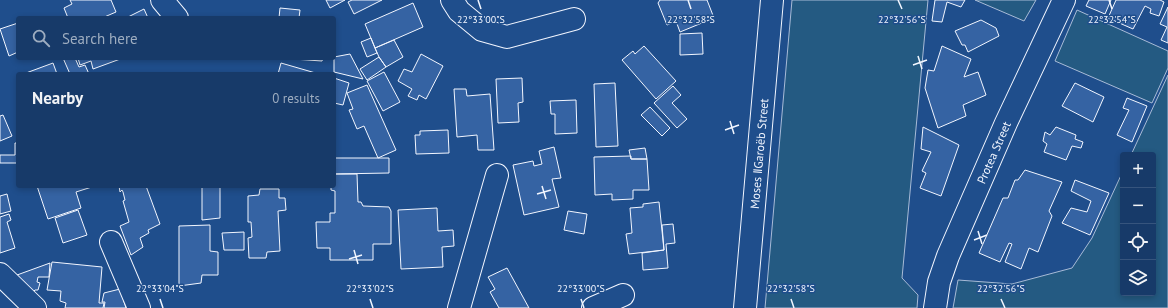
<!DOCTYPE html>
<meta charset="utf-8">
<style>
body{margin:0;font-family:"PT Sans",sans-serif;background:#244571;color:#f1f3f6}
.controls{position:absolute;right:12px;bottom:12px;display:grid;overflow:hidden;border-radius:4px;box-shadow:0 2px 6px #0003}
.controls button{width:36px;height:36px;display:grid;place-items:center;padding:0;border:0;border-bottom:1px solid #36547d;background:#173a69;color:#f1f3f6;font:20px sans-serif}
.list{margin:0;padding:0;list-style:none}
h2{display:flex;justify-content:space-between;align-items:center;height:52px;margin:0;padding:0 16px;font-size:17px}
h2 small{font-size:13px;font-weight:400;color:#9eadc0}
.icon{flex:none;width:22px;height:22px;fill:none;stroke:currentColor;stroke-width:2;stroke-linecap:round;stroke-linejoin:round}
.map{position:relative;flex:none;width:1168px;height:308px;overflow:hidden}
.search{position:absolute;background:#173a69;box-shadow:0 2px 6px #0003;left:16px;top:16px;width:320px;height:44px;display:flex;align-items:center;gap:10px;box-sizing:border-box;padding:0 14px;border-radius:4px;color:#9eadc0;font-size:15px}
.panel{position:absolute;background:#173a69;box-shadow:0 2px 6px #0003;left:16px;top:72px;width:320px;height:116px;border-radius:4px}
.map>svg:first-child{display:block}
.green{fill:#245a82;stroke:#a8bbd7}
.building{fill:#3563a3;stroke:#f2f6ff}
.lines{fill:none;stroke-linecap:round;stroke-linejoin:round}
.minor-casing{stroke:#f2f6ff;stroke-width:24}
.major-casing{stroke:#f2f6ff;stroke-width:24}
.minor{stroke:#1f4e8c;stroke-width:22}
.major{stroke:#1f4e8c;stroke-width:22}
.ticks{fill:none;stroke:#f2f6ff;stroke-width:1.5}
.labels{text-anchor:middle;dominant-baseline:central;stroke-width:3;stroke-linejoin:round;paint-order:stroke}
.street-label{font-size:12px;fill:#f2f6ff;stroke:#1f4e8c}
.ticks-label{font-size:10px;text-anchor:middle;fill:#f2f6ff;stroke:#1f4e8c;stroke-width:3;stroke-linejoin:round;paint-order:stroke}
</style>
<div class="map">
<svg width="1168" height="308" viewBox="0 0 1168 308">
<rect width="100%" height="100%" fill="#1f4e8c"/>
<path class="green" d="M792,0H928L902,278L918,295L917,308H765Z
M975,0H1036L1024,21Z
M1077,10L1168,51V68L1152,103L1055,61Z
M1168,75V308H953L958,280L1012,284L1072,268L1092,238L1123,171V293H1153V155H1131Z"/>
<path class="building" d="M70,0H111L116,12L102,18H68L64,8L72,4Z
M326,0H345L330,8Z
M352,0H382L354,14L348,2Z
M660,0H707L714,18L680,32L676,21L667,25L658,3Z
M935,0H965L961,7L947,2L942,22L932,21Z
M1089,0H1111L1105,14L1086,6Z
M1116,0H1160L1164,2L1159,16L1150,13L1151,9L1145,6L1133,29L1108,18Z
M413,3L423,27L375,48L365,24Z
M1168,7V43L1161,40L1167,27L1160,24Z
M280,8L300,10L299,18H279Z
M144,9L148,18H126Z
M981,20L996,28L999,36L968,52L965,45H962L955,31Z
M18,23V52L9,56L0,29Z
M702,33L703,54L680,55V34Z
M371,38L377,53L367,57L361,42Z
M394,40L403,57L386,67L379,57L375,48Z
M644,46L676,81L656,99L622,60L633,51L635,54Z
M942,46L971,59L964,77L978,72L986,95L963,105L966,116L938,128L925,88L928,70L934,71Z
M350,54L363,79L334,72V57Z
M421,54L443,66L426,99L419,95L417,100L408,96L412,89L398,81L404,69L412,72Z
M379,57L386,67L367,80L360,69Z
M63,58H75L79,67L85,65L89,74H70Z
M78,58H123L93,69L91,61L80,65Z
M293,58H323L322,61L293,59Z
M53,63L57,74H27L26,73Z
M281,63L319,74H278Z
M384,72L400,102L383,111L367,81Z
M334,78L349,83L343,105L334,103Z
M522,78L523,102L518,103L519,122L498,123L496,79Z
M615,83L618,146L596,147L594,84Z
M1075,83L1104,97L1093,122L1062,106Z
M367,85L396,150L378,158L364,126L357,129L349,110L353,109L347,93Z
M673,86L681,95L672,103L687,119L677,128L654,103Z
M454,89H466L467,96L490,94L494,150H478L477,135L457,137Z
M1127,98L1147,106L1132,142L1117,135L1129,110L1123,108Z
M576,100L577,133L555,134V114H551L550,101Z
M650,107L670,128L662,136L641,115Z
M3,115L12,136L0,141V116Z
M923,127L959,145L941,196L920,188L926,173L922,171L931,152L921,149Z
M1056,127L1076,135L1075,139L1083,142L1081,148L1072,146L1066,160L1044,152L1047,144L1043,141L1045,132L1050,135Z
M448,130L449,153L416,154L415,135H420V131Z
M15,143H18V163H0V155H15Z
M554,147L561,178L552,179L559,207L524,215L513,165L533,161L534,166L542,164L539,151Z
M645,148L647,159H631L629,150Z
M631,156V159H647L649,190H633V199L612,200V194L595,195L594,157Z
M334,158H389V173L334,174Z
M1025,170L1062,182L1049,211L1052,216L1038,252L1029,248L1021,269L1005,262L1012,244L1009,243L1000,262L979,253L1003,198H1008L1015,180H1018Z
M334,174H357L358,202H361L363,206L389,207L391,211V244H373V260H330V248H317L316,222H330V213H335V191L331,190V186H334Z
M1075,180L1109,193L1090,235L1062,223L1071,208L1087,212L1091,201L1071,191Z
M37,186H95L76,192L81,208L48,219Z
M119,186H146L160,224L148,230L149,233L140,238L143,247L131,255L120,226L129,222L123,201L125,200L123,192L122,190L120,192Z
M202,186H220V218L202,220Z
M260,189H279V198H285L286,210L278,211L280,251L267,252L266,258H249L248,238L252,237L251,222H248V196L259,195Z
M7,194L11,211L0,214V196Z
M659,202L664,250L629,254L626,234L632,233L630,208L643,207V204Z
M437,208L438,231L453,230L454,246L442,247L443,267L401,269L398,210Z
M78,210L87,235L63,243L55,218Z
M568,211L587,214L584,234L564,230Z
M9,214L11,220L7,222L15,248L0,253V217Z
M673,224L675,243L666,244L668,268L643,270L642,253L664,250L662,225Z
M210,225V251L218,252V275H202L201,283L179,286V226Z
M244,232V250H224L222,233Z
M52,262L102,267L99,303H104L103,308H65L66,303L60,301L61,291L47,290Z
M50,263L49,277H38L37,282L40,283L38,290H35L32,293L17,275Z
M507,268L529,308H499L490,292L495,289L488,277Z
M120,289L126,308H104L105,302H102L104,293Z"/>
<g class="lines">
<defs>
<g id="minor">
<path d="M162,0L177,18"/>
<path d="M452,0L459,11L482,30L507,37L574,19"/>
<path d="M111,242L139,308"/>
<path d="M0,274L35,308"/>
<path d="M459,308L497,175"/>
<path d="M593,308L623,295"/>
<path id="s1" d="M935,308L939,282L948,256L1006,123L1064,0"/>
</g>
<g id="major">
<path id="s2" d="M745,308L772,0"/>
</g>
</defs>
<use href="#minor" class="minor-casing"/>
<use href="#major" class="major-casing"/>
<use href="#minor" class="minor"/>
<use href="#major" class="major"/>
</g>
<path class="ticks" d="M478,0L481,9M688,0L691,9M898,0L902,9M1109,0L1112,9M918,56L922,69M913,65L927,60M730,121L734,134M725,130L739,125M542,186L546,199M537,194L551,190M978,231L982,244M974,240L987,235M354,250L358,264M349,259L362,255M160,299L163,308M370,299L373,308M581,299L584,308M791,299L794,308M1001,299L1005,308"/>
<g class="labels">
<g class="street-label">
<text stroke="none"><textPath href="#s1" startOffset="167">Protea Street</textPath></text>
<text stroke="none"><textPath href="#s2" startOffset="155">Moses ǁGaroëb Street</textPath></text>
</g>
</g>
<g class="ticks-label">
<text x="481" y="23">22°33'00"S</text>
<text x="691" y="23">22°32'58"S</text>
<text x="902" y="23">22°32'56"S</text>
<text x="1112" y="23">22°32'54"S</text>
<text x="160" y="292">22°33'04"S</text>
<text x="370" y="292">22°33'02"S</text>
<text x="581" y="292">22°33'00"S</text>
<text x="791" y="292">22°32'58"S</text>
<text x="1001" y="292">22°32'56"S</text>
</g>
</svg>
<div class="controls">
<button>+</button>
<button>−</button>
<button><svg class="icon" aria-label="locate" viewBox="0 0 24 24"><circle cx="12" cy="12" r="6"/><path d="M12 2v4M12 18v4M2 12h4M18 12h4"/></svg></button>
<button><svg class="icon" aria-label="layers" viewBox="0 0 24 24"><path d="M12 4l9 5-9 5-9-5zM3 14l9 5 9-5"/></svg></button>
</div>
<div class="search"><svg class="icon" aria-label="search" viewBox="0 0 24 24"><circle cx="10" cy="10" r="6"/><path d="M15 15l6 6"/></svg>Search here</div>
<section class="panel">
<h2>Nearby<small>0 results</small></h2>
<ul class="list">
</ul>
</section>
</div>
